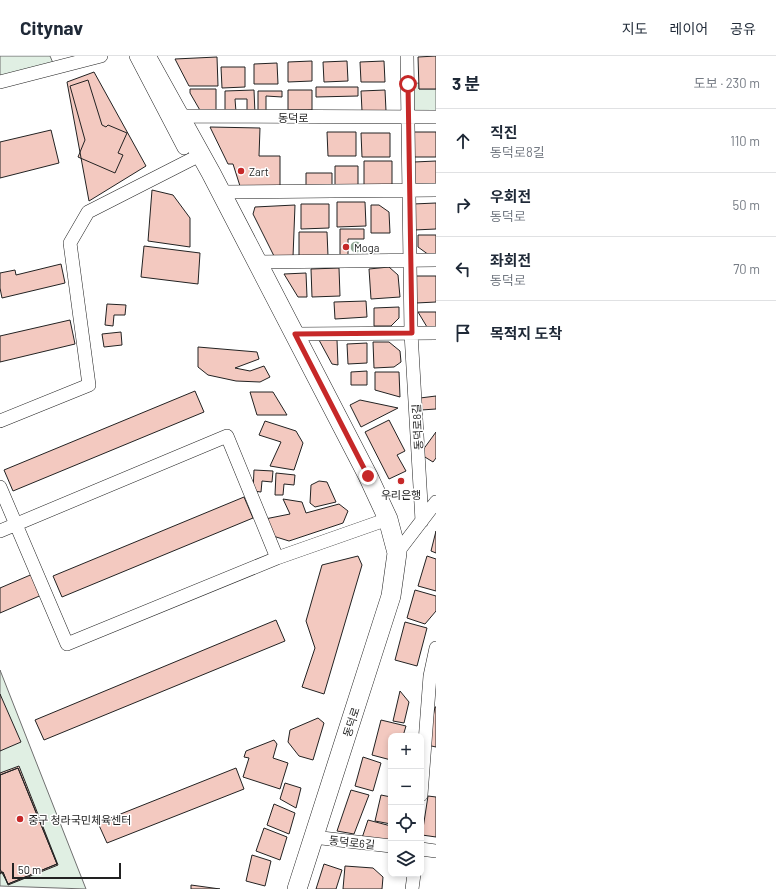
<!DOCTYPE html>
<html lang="ko">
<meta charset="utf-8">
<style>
body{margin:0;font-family:Barlow,"Noto Sans KR",sans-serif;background:#f6f6f7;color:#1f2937}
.controls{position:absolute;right:12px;bottom:12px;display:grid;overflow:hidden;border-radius:8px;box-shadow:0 2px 6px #0003}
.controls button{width:36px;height:36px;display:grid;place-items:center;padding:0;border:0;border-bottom:1px solid #e0e1e3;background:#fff;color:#1f2937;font:20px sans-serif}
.scale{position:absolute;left:12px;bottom:10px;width:109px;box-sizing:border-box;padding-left:4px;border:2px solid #222;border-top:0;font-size:11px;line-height:14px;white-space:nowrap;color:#222;-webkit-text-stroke:3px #fff;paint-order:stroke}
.stop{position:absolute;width:12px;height:12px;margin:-9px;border:3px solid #c62828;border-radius:50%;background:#fff}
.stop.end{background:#c62828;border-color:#fff;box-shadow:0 1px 4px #0008}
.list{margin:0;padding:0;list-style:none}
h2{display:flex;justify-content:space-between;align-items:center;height:52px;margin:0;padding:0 16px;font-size:17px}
h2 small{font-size:13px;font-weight:400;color:#747a83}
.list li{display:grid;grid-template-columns:26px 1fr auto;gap:12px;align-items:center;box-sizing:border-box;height:64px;padding:0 16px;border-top:1px solid #e0e1e3}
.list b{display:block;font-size:15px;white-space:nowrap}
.list p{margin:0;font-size:13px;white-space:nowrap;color:#747a83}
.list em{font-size:13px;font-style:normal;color:#747a83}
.icon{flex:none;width:22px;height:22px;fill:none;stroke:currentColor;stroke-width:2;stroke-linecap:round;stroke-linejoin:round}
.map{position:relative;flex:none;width:436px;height:833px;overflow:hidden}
header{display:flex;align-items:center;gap:24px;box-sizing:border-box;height:56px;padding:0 20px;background:#fff;border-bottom:1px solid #e0e1e3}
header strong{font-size:19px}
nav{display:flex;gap:22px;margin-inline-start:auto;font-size:14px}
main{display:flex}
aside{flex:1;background:#fff}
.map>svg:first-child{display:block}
.park{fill:#e0efe3;stroke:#6f6f6f}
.building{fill:#f3c9c0;stroke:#222}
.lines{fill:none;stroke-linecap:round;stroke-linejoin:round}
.street-casing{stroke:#222;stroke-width:14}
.secondary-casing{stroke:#222;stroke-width:20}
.street{stroke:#fff;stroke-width:13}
.secondary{stroke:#fff;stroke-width:19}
.tree{fill:#8da692}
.route{stroke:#c62828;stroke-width:5}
.poi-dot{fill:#c62828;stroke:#fff;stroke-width:1.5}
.labels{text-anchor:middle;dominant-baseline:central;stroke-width:3;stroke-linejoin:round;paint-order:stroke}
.street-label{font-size:11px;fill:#222;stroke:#fff}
.poi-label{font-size:11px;fill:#222;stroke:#fff;text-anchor:start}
</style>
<header>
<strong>Citynav</strong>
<nav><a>지도</a><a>레이어</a><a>공유</a></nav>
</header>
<main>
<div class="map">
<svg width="436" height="833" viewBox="0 0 436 833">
<rect width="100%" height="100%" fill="#fff"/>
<path class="park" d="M0,0H50L53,7L0,21Z
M419,27V33H436V61H408L407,28Z
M0,614L86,833L0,830Z"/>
<path class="building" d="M436,0V33H419L418,1Z
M217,1L218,30H189L175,3Z
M312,5V25L288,26V6Z
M347,5L348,25L324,26L323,6Z
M384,5L385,26H361L360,6Z
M277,7L278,28H254V8Z
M221,11H245V31L222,32Z
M94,16L146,110L89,145L67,26Z
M88,24L102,69L106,71L108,69L127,77L118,97L123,99L115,117L78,101L85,84L70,30Z
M316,31H358V40L316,41Z
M190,33H216V56H201L190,37Z
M254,34L255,58H247V43H235L236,56H225V35Z
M288,34H312V54H288Z
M385,34L386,55H362L361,35Z
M258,35H282V41L266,40V55H258Z
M210,71L260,72L259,100H280V131L240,130L233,108H228Z
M51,74L59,107L0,122V86Z
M327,76H356V100H328Z
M413,76H436V101H413Z
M361,77H390V101H362Z
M364,105H392V129H364Z
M436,105V130H414V106Z
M335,110H358V131H335Z
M306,117H332V131H306Z
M152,134L173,139L190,162V191L148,185Z
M337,146H365L366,170L337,171Z
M436,147V173L414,174L413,148Z
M301,148H329V172L301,173Z
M295,149L293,201L274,200L253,158L255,151Z
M371,149H379L389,156L390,177H371Z
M340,173H364V183H348V202H340Z
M299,176H327L328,200H299Z
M418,179H436V199H429L418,191Z
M144,190L200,197L198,228L141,221Z
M61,208L65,227L2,242L0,232V217L15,214L16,219Z
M389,211L398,219L400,241L371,243L369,213Z
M339,212L340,240L312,241L311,213Z
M306,217L307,241H298L284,218Z
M416,220H436V246L416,247Z
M366,245L367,261L335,263L334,246Z
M107,248L126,249L125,259H114L113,270L105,269Z
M399,251V262L391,270H374V252Z
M418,256H436V272L427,271Z
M70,264L75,288L0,306V280Z
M121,276L122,289L104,291L102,278Z
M319,284H337L338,309L332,308Z
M373,286H389L400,295L401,306L394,311L374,312Z
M367,287V307L348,308L347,288Z
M198,291L257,296L259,303L235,312L250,315L264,310L270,321L260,326L236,325L208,319L198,311Z
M367,315V329H351V316Z
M375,316H399L400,341L375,334Z
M195,335L204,356L13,435L4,414Z
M250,336H273L287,359H257Z
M436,340V353L421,354L420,342Z
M360,344L398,352L361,371L350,349Z
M389,364L405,395L397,399L406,415L389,423L365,376Z
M265,365L296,375L303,387L294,414L270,410L281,386L259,379Z
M436,376V402L433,406L420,398Z
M254,414L273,415L272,426L262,425L261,436L253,435Z
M276,417L295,419L294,429L284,428L283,439H275Z
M319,425L327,426L336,446L315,451L310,447L311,429Z
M244,441L253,462L62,541L53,520Z
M283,443L302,446L306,457L339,448L348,455L343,467L289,485L273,480L265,463L290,458Z
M436,475V497L431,495Z
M358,500L362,509L324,638L302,631L315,592L306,565L322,509Z
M427,500L436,503V535L418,530Z
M35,517L44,538L0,557V532Z
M415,534L436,540V555L425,568L407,562Z
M276,564L285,585L44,684L35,664Z
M405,566L427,572L417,610L395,604Z
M400,635L409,646L404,667L393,665Z
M0,638L21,686L0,695Z
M435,651H436V691L427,689Z
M318,662L324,667L313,704L299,700L288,686L290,674Z
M381,664L406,670L403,680H391V704L372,699Z
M274,684L277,688L273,702L288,707L280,733L243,721L249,702L244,701L246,695Z
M363,701L381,707L373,735L355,730Z
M19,710L58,809L8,829L3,816L0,818V717Z
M18,712L57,808L8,828L3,816L0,817V719Z
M18,712L57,808L8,828L0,813V719Z
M236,712L244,733L107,787L98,767Z
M285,727L301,732L296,752L280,743Z
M351,734L369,739L354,778L337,775Z
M381,739L391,741V768L375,765Z
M428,740L436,741V781L422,779Z
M274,748L295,757L289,778L267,769Z
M368,764L391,770L389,784L362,782Z
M264,772L287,781L280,804L256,795Z
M252,799L271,805L265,830L246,825Z
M324,808L342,814L336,833H316Z
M345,810L373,812L383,821L382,833H343Z
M191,829L220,833H191Z"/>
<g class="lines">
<defs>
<path id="street" d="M136,0L184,92
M407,0L411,277L422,465
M0,26L101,0
M178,60L436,61
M221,136L436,134
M257,206L436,204
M295,278L436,277
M0,365L89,329L70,187L88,156L200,99
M0,431L67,588L277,502L388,463
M0,475L227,380L277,502
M397,497L436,446
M421,739L430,620L436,592
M313,781L391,790
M421,793L436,795
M412,833L414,818"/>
<path id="secondary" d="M146,0L211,117L368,420L388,463L397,497L391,540L297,833"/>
</defs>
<use href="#street" class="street-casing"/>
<use href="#secondary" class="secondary-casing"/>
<use href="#street" class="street"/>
<use href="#secondary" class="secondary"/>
</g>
<circle class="tree" cx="356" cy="191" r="5.5"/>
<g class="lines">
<path class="route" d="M368,420L295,278L412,277L408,28"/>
</g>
<g class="poi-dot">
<circle cx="241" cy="115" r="4"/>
<circle cx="346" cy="191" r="4"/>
<circle cx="401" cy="425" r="4"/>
<circle cx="20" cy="763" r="4"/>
</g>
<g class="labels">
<g class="street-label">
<text x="293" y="61">동덕로</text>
<text transform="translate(417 371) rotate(-93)">동덕로8길</text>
<text transform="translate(351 666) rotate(-72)">동덕로</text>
<text transform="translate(352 786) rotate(6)">동덕로6길</text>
</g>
<g class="poi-label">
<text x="249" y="115">Zart</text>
<text x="354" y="191">Moga</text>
<text x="401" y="438" text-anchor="middle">우리은행</text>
<text x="28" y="763">중구 청라국민체육센터</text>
</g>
</g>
</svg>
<div class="controls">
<button>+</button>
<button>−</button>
<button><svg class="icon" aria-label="locate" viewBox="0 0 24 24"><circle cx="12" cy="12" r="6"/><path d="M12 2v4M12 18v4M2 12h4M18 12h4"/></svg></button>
<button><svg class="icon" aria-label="layers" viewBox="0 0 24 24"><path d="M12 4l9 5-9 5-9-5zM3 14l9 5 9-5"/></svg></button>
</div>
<div class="scale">50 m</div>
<div class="stop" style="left:408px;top:28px"></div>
<div class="stop end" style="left:368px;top:420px"></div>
</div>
<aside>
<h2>3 분<small>도보 · 230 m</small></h2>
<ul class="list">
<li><svg class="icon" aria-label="ahead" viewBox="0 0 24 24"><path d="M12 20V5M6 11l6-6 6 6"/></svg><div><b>직진</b><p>동덕로8길</p></div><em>110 m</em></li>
<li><svg class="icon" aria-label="right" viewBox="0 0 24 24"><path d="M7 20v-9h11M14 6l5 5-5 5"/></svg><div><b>우회전</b><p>동덕로</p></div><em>50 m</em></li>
<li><svg class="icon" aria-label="left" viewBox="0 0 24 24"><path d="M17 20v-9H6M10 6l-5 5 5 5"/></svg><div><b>좌회전</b><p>동덕로</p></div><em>70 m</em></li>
<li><svg class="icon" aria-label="arrive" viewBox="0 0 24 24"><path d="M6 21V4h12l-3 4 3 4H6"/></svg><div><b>목적지 도착</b></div></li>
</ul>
</aside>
</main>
